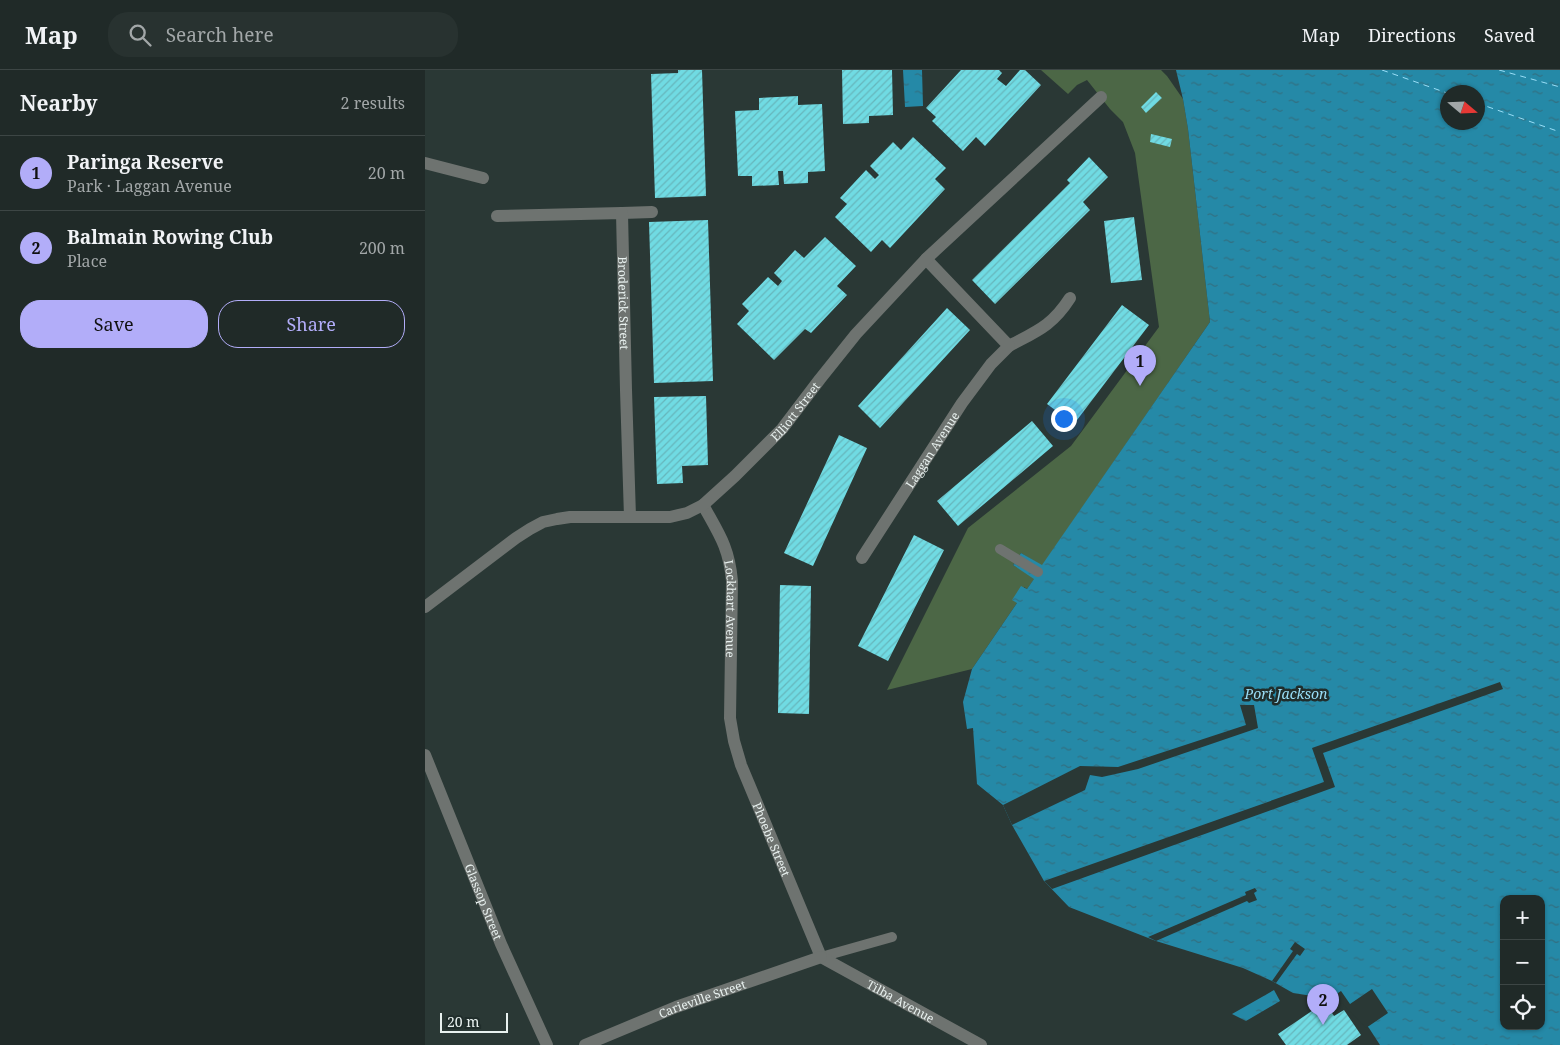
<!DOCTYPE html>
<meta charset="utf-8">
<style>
body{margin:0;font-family:"Noto Serif",serif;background:#283230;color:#f1f3f6}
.controls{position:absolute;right:15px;bottom:15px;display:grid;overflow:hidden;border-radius:10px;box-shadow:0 1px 4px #0004}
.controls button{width:45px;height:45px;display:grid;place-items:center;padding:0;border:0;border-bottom:1px solid #3d4645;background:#202a28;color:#f1f3f6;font:25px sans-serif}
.compass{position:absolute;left:1015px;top:15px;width:45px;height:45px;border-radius:50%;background:#202a28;box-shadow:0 1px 4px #0004;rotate:109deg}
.scale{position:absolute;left:15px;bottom:12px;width:68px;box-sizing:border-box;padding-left:5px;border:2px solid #e8f1ef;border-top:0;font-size:14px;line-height:18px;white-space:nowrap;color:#e8f1ef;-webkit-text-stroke:4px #202d2b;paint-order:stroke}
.you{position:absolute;left:638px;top:348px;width:18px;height:18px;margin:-12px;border:4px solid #fff;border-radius:50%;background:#1a73e8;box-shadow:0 0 0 8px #1a73e833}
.badge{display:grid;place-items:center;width:32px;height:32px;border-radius:50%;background:#b2adf9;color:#111;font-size:16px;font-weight:700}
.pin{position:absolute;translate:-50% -41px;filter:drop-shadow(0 1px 2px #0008)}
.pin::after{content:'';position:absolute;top:26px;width:18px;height:15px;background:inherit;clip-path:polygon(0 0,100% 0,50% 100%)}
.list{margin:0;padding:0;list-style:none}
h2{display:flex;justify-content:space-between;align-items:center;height:65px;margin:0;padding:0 20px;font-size:21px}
h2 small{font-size:16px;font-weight:400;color:#a2a7a8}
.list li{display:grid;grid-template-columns:32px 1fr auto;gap:15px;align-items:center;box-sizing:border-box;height:75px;padding:0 20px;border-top:1px solid #3d4645}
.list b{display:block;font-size:19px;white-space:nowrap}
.list p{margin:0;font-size:16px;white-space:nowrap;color:#a2a7a8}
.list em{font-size:16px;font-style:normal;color:#a2a7a8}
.actions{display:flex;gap:10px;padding:15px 20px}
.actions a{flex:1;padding:11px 0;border:1px solid #b2adf9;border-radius:20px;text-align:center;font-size:18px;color:#b2adf9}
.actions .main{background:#b2adf9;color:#111}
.icon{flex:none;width:28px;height:28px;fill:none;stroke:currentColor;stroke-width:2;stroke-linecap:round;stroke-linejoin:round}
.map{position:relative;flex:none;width:1135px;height:975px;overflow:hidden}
header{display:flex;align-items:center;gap:30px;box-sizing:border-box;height:70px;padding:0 25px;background:#202a28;border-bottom:1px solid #3d4645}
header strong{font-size:24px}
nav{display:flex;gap:28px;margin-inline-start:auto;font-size:18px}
.search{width:350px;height:45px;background:#283230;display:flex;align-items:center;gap:12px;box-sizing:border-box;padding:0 18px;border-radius:20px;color:#a2a7a8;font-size:19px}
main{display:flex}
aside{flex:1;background:#202a28}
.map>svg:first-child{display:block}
.green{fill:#4c6746}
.water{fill:url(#water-ripples);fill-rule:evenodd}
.pier{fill:#2a3835}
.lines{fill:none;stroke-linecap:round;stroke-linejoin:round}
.ferry{stroke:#99def7;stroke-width:1;stroke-dasharray:6 5;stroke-linecap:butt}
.building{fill:url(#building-hatch)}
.service{stroke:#6e7370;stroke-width:10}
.minor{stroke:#6e7370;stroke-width:12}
.labels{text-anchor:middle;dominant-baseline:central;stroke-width:5;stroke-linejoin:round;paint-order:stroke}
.street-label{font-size:12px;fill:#e8f1ef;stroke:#202d2b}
.water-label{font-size:14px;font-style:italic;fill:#99def7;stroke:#202d2b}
</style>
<header>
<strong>Map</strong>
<div class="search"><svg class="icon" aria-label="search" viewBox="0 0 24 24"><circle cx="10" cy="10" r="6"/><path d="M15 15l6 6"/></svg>Search here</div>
<nav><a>Map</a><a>Directions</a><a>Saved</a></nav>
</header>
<main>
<aside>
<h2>Nearby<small>2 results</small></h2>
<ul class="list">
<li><span class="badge">1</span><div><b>Paringa Reserve</b><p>Park · Laggan Avenue</p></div><em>20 m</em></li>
<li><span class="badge">2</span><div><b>Balmain Rowing Club</b><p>Place</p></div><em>200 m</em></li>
</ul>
<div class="actions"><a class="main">Save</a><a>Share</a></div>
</aside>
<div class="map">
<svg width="1135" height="975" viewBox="0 0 1135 975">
<defs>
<pattern id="water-ripples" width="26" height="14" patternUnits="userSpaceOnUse" patternTransform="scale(1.25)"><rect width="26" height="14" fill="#2589a7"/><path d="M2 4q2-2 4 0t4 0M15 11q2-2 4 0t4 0" fill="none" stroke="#326f81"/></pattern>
<pattern id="building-hatch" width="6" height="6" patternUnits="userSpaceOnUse" patternTransform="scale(1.25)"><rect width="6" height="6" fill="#70dbe3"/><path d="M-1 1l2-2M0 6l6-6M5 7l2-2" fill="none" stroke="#66b6bc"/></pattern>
</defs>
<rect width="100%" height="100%" fill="#2a3835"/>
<path class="green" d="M616,0H736L742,6L758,29L763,59L785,252L617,496L596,483L588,495L610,508L602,519L599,517L592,533L547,599L462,620L543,458L646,376L734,257L710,83L698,52L685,39L662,10L652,15L643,24Z"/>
<path class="water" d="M478,0H497L498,36L480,37Z
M751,0H1135V975H955L944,958L920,931L868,923L847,911L818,898L731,871L644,837L619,811L587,755L578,735L552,714L548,658L542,659L538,632L547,599L592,533L587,530L596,516L602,519L609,509L588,495L596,483L617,495L785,252L763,59L758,29ZM1022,22H1052V52H1022ZM1079,829H1116V956H1079Z
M849,920L855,931L821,951L807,944Z"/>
<path class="pier" d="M1075,612L1078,619L898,683L910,717L627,819L619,811L899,712L887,678Z
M815,635H829L833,658L713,699L677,707L665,705L660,720L587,755L578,735L655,696L693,697L821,655Z
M830,818L832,821L829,823L832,830L824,833L822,831L731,871L723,867L821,825L820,822Z
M870,872L880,879L875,886L872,884L851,913L847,911L868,881L865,879Z
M947,919L963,943L941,958L918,934L901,931L916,921L925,934Z"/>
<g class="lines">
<path class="ferry" d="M957,0L1022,23
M1074,0L1135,17
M1052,33L1135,62"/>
</g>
<path class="building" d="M253,0H277L281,126L230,128L226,4L253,3Z
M417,0H467L468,45L444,46V53L418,54Z
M536,0H574L577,3L572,9L581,16L595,0H600L616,15L560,76L551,67L538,81L507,51L511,47L501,38Z
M731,22L737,28L721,43L716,37Z
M373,26V35L397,34L400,101L383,102V113L359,114L358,101H353L354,115L327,116V106H313L310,41L334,40V28Z
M726,64L747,69L745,77L725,72Z
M488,67L521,98L510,109L520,119L465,178L457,170L446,182L410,147L422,134L415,128L441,100L450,109L454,105L445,96L468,72L476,80Z
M664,87L683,107L658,132L665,140L570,234L547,210L645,113L642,110Z
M709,147L717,210L686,213L679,151Z
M283,150L288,311L229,313L224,152Z
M400,167L431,196L412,216L422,225L386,263L380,259L349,290L312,254L324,241L317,234L343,207L353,216L357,211L349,203L370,180L379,188Z
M697,235L724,255L649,354L622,334Z
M522,238L545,260L455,358L433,336Z
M281,326L283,395L257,396L258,413L232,414L229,327Z
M607,351L628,376L533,456L512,431Z
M414,365L442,378L388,496L359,483Z
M489,465L519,480L463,591L433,576Z
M355,515L386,516L384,644L353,643Z
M900,932L909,946L919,940L936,965L922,975H861L853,964Z"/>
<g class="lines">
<path class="service" d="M575,479L613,502
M396,887L467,867"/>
<g class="minor">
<path d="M0,93L58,108"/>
<path d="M197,143L227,142"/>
<path id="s1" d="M72,146L197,143L201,320L205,447"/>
<path d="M584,276C612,261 627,256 645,228"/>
<path id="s2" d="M278,435C294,464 304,477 307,511L305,648L309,671L316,695L396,887"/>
<path id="s3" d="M437,488L537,333L566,294L584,276L501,189"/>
<path id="s4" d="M0,537L91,468L105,459L118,452L132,449L145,447H245L262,443L278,435L310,406L357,359L395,309L431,264L501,189L676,27"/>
<path id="s5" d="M0,685L76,874L122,975"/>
<path id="s6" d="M396,887L556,975"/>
<path id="s7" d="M160,975L251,937L396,887"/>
</g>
</g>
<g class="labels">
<g class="street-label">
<text stroke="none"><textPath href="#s1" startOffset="215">Broderick Street</textPath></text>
<text stroke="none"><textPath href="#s4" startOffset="440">Elliott Street</textPath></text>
<text stroke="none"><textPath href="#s3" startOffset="129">Laggan Avenue</textPath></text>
<text stroke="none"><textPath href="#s2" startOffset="110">Lockhart Avenue</textPath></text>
<text stroke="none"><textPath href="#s2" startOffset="348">Phoebe Street</textPath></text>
<text stroke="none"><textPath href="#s5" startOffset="158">Glassop Street</textPath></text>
<text stroke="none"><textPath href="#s7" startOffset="126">Carieville Street</textPath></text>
<text stroke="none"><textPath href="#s6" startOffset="91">Tilba Avenue</textPath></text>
</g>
<g class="water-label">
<text x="861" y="623">Port Jackson</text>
</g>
</g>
</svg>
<div class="controls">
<button>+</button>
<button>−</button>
<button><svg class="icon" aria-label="locate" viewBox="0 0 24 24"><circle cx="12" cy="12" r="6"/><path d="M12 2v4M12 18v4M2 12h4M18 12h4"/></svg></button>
</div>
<svg class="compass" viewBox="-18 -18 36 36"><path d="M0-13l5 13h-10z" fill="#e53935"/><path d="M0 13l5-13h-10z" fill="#a2a7a8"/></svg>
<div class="scale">20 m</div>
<div class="you"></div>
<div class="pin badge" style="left:715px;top:316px">1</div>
<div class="pin badge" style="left:898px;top:955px">2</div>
</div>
</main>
